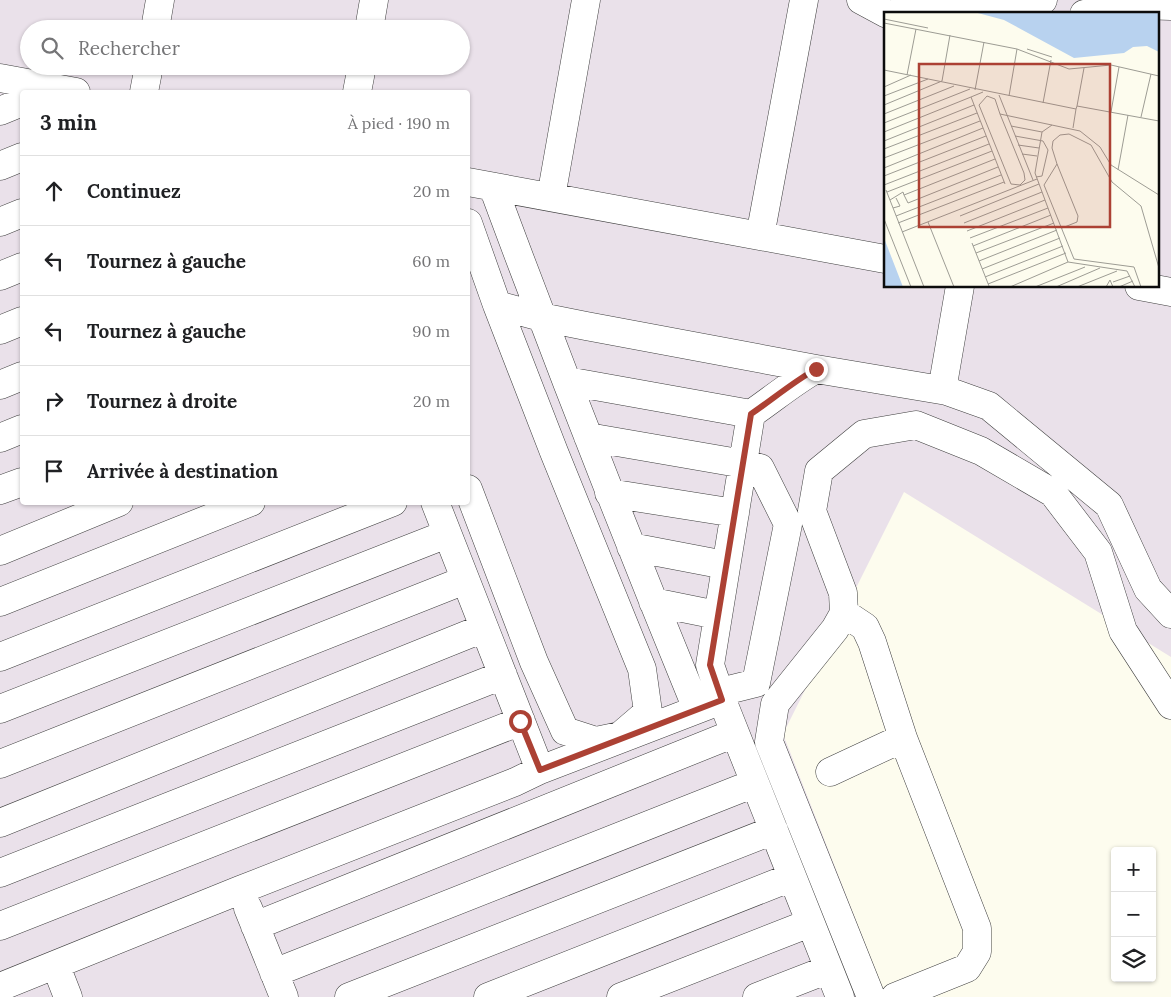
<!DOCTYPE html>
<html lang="fr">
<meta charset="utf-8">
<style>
body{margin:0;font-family:Lora,serif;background:#f6f6f6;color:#202124}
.controls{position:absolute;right:15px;bottom:15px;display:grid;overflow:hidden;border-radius:5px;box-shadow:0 1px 4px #0004}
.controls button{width:45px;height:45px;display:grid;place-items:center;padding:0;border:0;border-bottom:1px solid #e0e0e0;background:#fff;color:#202124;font:25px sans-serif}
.stop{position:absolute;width:15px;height:15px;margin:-11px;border:4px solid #ac4134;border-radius:50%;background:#fff}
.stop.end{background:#ac4134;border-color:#fff;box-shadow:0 1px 5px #0008}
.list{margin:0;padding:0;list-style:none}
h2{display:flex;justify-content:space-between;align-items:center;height:65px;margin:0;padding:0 20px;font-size:21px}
h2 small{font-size:16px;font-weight:400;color:#757577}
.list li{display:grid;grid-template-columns:32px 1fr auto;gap:15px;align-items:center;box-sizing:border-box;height:70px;padding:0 20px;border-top:1px solid #e0e0e0}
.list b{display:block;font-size:19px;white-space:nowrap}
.list em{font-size:16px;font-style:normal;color:#757577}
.icon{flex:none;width:28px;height:28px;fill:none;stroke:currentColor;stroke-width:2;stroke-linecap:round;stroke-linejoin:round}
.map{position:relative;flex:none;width:1171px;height:997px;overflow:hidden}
.search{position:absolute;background:#fff;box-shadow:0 1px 4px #0004;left:20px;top:20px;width:450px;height:55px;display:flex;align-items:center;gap:12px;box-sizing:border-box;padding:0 18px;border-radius:28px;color:#757577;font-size:19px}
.panel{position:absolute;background:#fff;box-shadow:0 1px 4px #0004;left:20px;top:90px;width:450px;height:415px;border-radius:5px}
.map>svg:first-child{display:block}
.industrial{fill:#eae1ea;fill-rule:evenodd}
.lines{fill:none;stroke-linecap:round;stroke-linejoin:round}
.minor-casing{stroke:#3f3f3f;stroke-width:29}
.minor{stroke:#fff;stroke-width:28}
.route{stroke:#ac4134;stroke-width:6}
.inset-road{fill:none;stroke:#9d9c94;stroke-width:1}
.view{fill:#ac4134;fill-opacity:0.15;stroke:#ac4134;stroke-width:2.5}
.inset-edge{fill:none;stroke:#0c0c0c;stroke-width:2.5}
</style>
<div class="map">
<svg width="1171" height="997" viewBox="0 0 1171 997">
<rect width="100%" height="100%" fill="#fdfcee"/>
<path class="industrial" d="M0,0H1171V657L904,492L783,734L886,997H0ZM885,14H1157V286H885ZM29,29H461V66H29ZM22,92H468V502H22Z"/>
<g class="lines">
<defs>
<path id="minor" d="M861,0L887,14
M905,0C911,3 919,8 926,9C965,17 1005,7 1043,0
M1084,14L1139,5L1171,6
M155,29L160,0
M369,29L374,0
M0,78L76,92
M144,92L149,66
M357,92L362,66
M0,111L22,102
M0,166L22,157
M468,182L885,259
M493,187C558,362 626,536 697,709
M551,197L586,0
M0,222L22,213
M468,223L497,305L541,317L586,326L816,369L947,391L989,406L1109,505L1148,589L1171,614
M760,236L804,0
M0,276L22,267
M1139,286L1171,292
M0,330L22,321
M816,369C793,382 773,399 751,414L710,665L722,700L840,997
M567,381L751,414
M0,385L22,376
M942,390L960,286
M588,437L744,464L760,468L788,524L756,683L720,692
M0,438L22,429
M468,489L534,662L565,731L596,741L620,736L648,712L642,669L554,452L497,305
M0,490L22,482
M609,493L735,513
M435,502L540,770
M631,547L725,565
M0,551L119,502
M0,602L251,502
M653,602L717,615
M844,613L865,627L872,642L903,738L977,928V952L967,968L895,997
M0,657L393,502
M0,709L447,534
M0,764L465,580
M830,772L903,738
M0,823L484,628
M0,873L503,675
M248,908L284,997
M0,926L521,721
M255,926L735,733
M56,966L68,997
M274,973L755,783
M0,987L240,890L515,782L540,770L722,700
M349,997L774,830
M488,997L792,877
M621,997L810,923
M757,997L829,969
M871,997L769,742L775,704L835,629L844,613L843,593L812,511L819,471L864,434L916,425L981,451L1053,493L1098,552L1123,631L1171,705"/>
</defs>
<use href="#minor" class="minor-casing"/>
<use href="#minor" class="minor"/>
</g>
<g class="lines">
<path class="route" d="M520,721L540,770L722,700L710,665L751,414C773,399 793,382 816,369"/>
</g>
<g transform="translate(884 12)">
<rect width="275" height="275" fill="#fdfcee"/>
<path d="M90,0H275V40L263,34L249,35L240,41L190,46L120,8ZM0,226L19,275H0Z" fill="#b8d2ef"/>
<path class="inset-road" d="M0,7L44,16M0,11L133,37L185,57L227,53L275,64M143,37L168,45M0,58L192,97L193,94L275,109M23,63L32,17M0,75L27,63M91,78L100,30M99,80L87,85L121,172M115,83L149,168M0,84L44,67M125,84L133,37M159,91L167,48M0,93L58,69L66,23M193,94L200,56M227,100L235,55M0,102L70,74M116,102L140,161L141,168L136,173L127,172L95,93L103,84L111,87L116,102L196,119L216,135L227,153L275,183M257,105L267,62M0,111L86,77M127,114L158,120M189,116L192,97M0,120L87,85M131,124L159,129L164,138L158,164L152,165M0,129L90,93M134,133L155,136M0,137L93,101M138,142L153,144M0,146L96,109M173,152L194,204L193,210L178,216M0,156L99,116M234,158L244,103M0,164L102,124M0,173L105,132M2,178L40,275M3,180L108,139M20,183L24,191L114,155M6,188L19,180L20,183L111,147M9,196L16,194L12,186M12,204L117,163M76,204L155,172M0,207L27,275M44,210L70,275M14,211L120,170M80,211L158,180M83,219L161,188M18,220L153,167M86,226L164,196M88,231L105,274M89,234L167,203M92,241L170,211M95,249L173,218M184,250L243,259L251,275M98,257L176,226M101,265L179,234M229,270L246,264M104,272L182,241M126,275L184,250L151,161L158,120L168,113M151,275L201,255M172,275L216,256M193,275L233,259M222,275L226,268L229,275M235,275L249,269M257,275L250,255L190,247L160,173L173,152L168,136L169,129L176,123L185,122L207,133L228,170L257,194L275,256"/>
<path class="view" d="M35,52H226V215H35Z"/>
<rect width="275" height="275" class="inset-edge"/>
</g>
</svg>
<div class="controls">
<button>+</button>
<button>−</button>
<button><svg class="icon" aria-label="layers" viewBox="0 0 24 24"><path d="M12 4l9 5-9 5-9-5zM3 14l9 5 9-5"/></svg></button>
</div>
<div class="stop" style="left:520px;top:721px"></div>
<div class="stop end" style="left:816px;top:369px"></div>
<div class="search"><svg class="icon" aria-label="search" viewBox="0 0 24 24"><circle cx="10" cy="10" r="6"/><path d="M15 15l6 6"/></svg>Rechercher</div>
<section class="panel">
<h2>3 min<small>À pied · 190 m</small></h2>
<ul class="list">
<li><svg class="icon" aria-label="ahead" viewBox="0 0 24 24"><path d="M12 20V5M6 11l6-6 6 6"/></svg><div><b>Continuez</b></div><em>20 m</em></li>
<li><svg class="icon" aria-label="left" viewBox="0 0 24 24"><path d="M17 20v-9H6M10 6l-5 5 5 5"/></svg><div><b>Tournez à gauche</b></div><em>60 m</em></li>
<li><svg class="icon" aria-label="left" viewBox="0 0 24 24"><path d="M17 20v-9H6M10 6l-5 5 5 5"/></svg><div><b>Tournez à gauche</b></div><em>90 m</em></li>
<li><svg class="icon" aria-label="right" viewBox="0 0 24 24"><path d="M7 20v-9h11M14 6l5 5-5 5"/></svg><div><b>Tournez à droite</b></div><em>20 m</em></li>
<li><svg class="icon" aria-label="arrive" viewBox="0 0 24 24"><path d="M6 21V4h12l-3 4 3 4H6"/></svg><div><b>Arrivée à destination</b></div></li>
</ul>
</section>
</div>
